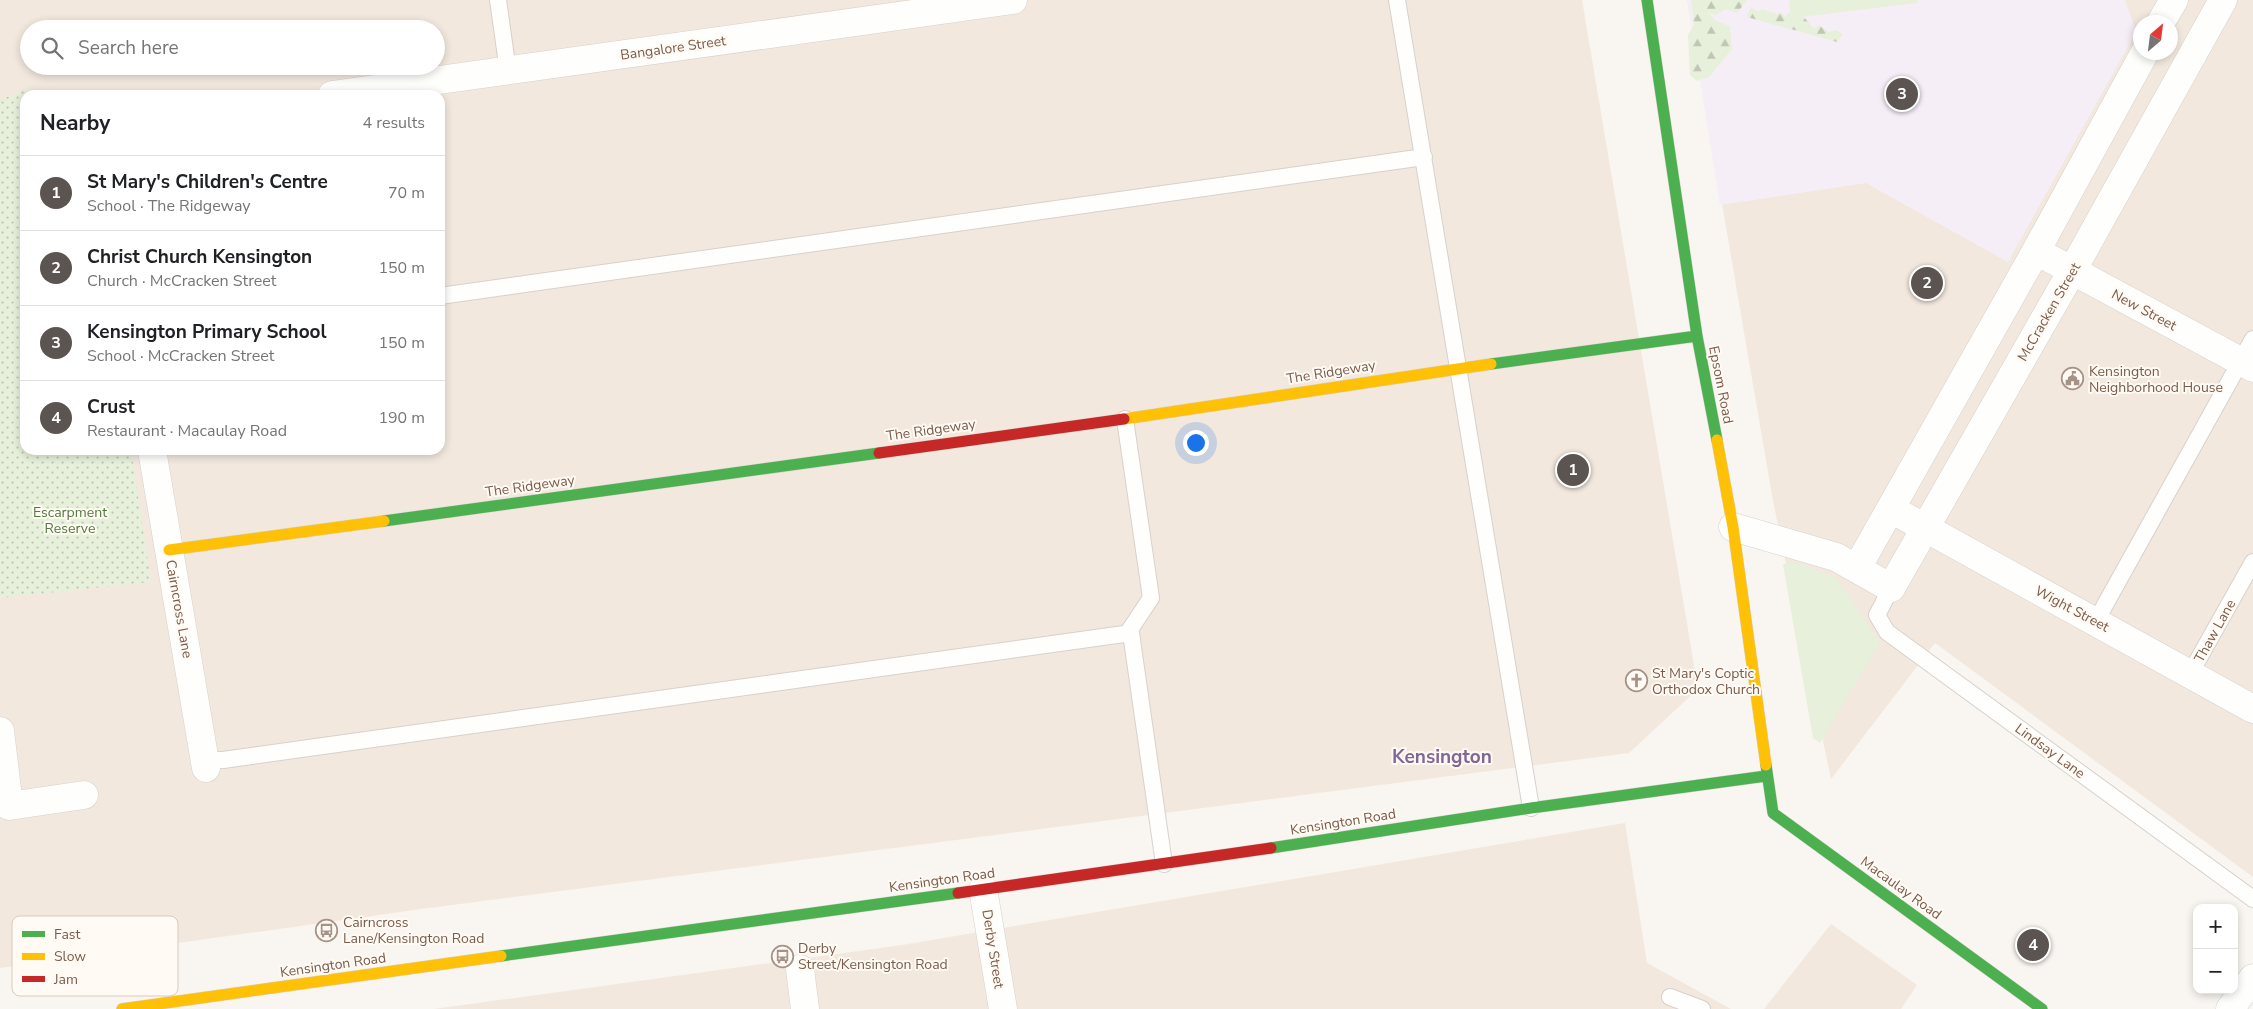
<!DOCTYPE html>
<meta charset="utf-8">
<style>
body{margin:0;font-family:"Nunito Sans",sans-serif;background:#f6f6f6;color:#202124}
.controls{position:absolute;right:15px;bottom:15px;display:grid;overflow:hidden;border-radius:10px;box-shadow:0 2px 8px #0003}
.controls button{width:45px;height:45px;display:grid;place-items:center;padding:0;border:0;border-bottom:1px solid #e0e0e0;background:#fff;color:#202124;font:25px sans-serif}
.compass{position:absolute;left:2133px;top:15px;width:45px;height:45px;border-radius:50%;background:#fff;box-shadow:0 2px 8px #0003;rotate:28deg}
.you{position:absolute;left:1195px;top:442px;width:18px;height:18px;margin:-12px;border:4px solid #fff;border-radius:50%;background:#1a73e8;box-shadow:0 0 0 8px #1a73e833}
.badge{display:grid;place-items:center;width:32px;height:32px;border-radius:50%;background:#5c5450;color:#fff;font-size:16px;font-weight:700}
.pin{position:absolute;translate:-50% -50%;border:2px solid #fff;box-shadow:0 1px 5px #0006}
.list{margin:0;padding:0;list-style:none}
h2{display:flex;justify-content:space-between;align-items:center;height:65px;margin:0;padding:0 20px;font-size:21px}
h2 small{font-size:16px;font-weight:400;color:#757577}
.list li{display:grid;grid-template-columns:32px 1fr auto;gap:15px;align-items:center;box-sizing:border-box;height:75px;padding:0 20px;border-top:1px solid #e0e0e0}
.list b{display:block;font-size:19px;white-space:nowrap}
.list p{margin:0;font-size:16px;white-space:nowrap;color:#757577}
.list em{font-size:16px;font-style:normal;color:#757577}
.icon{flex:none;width:28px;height:28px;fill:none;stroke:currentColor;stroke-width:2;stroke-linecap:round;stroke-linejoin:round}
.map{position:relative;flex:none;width:2253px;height:1009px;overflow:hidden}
.search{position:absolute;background:#fff;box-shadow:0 2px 8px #0003;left:20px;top:20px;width:425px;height:55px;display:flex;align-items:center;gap:12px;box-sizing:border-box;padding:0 18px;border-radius:28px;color:#757577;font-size:19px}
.panel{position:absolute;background:#fff;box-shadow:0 2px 8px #0003;left:20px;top:90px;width:425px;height:365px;border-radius:15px}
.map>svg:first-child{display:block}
.residential{fill:#f2e8de;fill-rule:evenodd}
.education{fill:#f6eef6}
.grass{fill:#e7f0db}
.forest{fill:url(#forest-firs)}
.park{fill:url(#park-dots)}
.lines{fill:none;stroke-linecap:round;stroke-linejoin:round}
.lane-casing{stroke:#d7d1cb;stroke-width:18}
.street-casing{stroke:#d7d1cb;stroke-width:29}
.fast-casing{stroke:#d9d2cb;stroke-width:12}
.slow-casing{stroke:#d9d2cb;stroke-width:12}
.jam-casing{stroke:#d9d2cb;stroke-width:12}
.lane{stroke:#fefefd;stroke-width:16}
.street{stroke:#fefefd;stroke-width:28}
.fast{stroke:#4caf50;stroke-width:11}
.slow{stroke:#ffc107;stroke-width:11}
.jam{stroke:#c62828;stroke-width:11}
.labels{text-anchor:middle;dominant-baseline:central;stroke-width:4;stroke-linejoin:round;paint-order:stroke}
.street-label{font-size:14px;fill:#7a5c4d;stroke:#fffaf3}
.poi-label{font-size:14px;fill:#7a5c4d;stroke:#fffaf3;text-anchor:start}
.park-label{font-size:14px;fill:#537a41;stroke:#fffaf3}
.district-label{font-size:19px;font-weight:bold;fill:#846695;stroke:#fffaf3}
.key{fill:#fffaf3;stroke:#d7cbc1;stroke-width:1}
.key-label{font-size:14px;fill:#7a5c4d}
</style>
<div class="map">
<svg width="2253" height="1009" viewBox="0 0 2253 1009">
<defs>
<pattern id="forest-firs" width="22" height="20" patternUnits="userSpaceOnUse" patternTransform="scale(1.25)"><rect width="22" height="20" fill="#e7f0db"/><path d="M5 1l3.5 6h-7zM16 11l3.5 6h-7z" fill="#c0c6b4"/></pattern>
<pattern id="park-dots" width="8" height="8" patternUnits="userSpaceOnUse" patternTransform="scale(1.25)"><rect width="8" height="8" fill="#e7f0db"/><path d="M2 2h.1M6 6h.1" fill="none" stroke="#c0c6b4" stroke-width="1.8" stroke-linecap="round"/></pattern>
</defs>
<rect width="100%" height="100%" fill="#f9f5f0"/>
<path class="residential" d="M0,0H1582L1698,689L1629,753L421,909L0,968ZM29,29H436V66H29ZM25,95H440V450H25Z
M1687,0H2253V877L1935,643L1831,779L1773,501ZM2140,22H2170V52H2140Z
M1625,823L1647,963L1731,1009H434L902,945Z
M1831,924L1917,985L1901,1009H1764Z"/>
<path class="education" d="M1687,0H2125L2136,32L2008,262L1866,183L1720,205Z"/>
<path class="grass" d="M1789,0H1917V3L1791,18Z
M1783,564H1802L1836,578L1880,642L1820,743L1813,738Z"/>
<path class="forest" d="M1691,0H1747L1737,13L1726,9L1716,15L1708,13L1716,21L1730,26L1732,49L1709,77L1697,81L1690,75L1688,35L1694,25Z
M1751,7L1758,12L1762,9L1777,14L1781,12L1785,17L1790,11L1795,16L1804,17L1814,29L1819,25L1829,32L1836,30L1843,34L1837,42L1747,17Z"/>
<path class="park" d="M30,88L36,95H25V450H131L151,582L0,598V100Z"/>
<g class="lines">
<defs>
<path id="lane" d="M498,0L508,71
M1397,0L1531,808
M440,296L1424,157
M1125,419L1151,598L1127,634
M1891,588L1877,615L1887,632L2253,899
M2096,621L2253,339
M2190,674L2253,562
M205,760H223L1131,633L1164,864
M1670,997L1702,1009"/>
<path id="street" d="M2161,22L2174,0
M332,95L1013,0
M2036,251L2253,368
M152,450L206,768
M1891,509L2253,709
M1733,527L1836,557L1891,588L2072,271L2223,0
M1857,568L2036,251L2145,52
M0,731L9,806L84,795
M983,889L1003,1009
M800,969L805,1009
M2230,1009L2253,978"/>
<path id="fast" d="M1647,0L1697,336L1717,440
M1491,364L1697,336
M384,521L879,453
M1766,765L1773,813L2042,1009
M1271,848L1531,808L1766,776
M501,956L958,893"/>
<path id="slow" d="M1124,419L1491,364
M1717,440L1733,527L1766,765
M169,550L384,521
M122,1009L501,956"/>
<path id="jam" d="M879,453L1124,419
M958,893L1271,848"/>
</defs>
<use href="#lane" class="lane-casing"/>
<use href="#street" class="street-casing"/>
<use href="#fast" class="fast-casing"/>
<use href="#slow" class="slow-casing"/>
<use href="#jam" class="jam-casing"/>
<use href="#lane" class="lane"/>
<use href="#street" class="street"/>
<use href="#fast" class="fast"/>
<use href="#slow" class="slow"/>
<use href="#jam" class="jam"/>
</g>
<defs>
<symbol id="civic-ring" viewBox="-11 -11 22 22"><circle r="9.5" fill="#fffaf3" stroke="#a69286" stroke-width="1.5"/><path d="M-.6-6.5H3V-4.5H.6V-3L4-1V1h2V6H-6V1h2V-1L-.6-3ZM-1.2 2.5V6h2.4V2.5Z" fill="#a69286"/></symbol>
<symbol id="church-ring" viewBox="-11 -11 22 22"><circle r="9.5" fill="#fffaf3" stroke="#a69286" stroke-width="1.5"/><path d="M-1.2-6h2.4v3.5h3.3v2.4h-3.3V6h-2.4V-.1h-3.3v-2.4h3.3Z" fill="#a69286"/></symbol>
<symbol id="bus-ring" viewBox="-11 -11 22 22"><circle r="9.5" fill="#fffaf3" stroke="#a69286" stroke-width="1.5"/><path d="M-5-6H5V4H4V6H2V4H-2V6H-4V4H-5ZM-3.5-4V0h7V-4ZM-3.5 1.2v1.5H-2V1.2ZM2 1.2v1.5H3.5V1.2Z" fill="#a69286"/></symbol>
</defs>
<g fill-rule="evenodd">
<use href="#civic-ring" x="2060" y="366" width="25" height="25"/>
<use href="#church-ring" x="1624" y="668" width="25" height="25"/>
<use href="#bus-ring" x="314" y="918" width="25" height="25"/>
<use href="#bus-ring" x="770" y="944" width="25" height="25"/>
</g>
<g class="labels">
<g class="street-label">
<text transform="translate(673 48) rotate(-8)">Bangalore Street</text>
<text transform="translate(2144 310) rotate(28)">New Street</text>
<text transform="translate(2049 312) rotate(-60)">McCracken Street</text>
<text transform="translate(1331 372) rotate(-9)">The Ridgeway</text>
<text transform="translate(1721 385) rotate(79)">Epsom Road</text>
<text transform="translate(931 430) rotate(-8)">The Ridgeway</text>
<text transform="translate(530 486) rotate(-8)">The Ridgeway</text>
<text transform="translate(179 609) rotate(80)">Cairncross Lane</text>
<text transform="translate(2072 609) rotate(28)">Wight Street</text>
<text transform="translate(2215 631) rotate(-61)">Thaw Lane</text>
<text transform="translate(2050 751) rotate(36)">Lindsay Lane</text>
<text transform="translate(1343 822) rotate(-9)">Kensington Road</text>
<text transform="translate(942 880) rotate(-8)">Kensington Road</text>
<text transform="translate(1901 888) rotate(36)">Macaulay Road</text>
<text transform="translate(993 949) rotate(81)">Derby Street</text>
<text transform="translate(333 965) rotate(-8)">Kensington Road</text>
</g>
<g class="poi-label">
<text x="2089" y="371">Kensington<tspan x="2089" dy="16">Neighborhood House</tspan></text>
<text x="1652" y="673">St Mary's Coptic<tspan x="1652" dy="16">Orthodox Church</tspan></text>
<text x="343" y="922">Cairncross<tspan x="343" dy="16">Lane/Kensington Road</tspan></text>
<text x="798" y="948">Derby<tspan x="798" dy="16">Street/Kensington Road</tspan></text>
</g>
<g class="park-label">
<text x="70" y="512">Escarpment<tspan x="70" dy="16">Reserve</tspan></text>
</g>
<g class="district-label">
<text x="1442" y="757">Kensington</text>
</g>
</g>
<rect x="12" y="916" width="166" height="80" rx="8" class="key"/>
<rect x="22" y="931" width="23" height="6" fill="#4caf50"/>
<rect x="22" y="953" width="23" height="7" fill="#ffc107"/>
<rect x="22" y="976" width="23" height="6" fill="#c62828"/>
<g class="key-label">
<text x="54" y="939">Fast</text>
<text x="54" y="961">Slow</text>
<text x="54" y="984">Jam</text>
</g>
</svg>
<div class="controls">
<button>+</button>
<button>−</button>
</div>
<svg class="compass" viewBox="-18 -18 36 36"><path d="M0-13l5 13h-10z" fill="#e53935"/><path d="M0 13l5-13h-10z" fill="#757577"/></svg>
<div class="you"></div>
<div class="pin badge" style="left:1573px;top:470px">1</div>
<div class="pin badge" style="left:1927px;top:283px">2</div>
<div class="pin badge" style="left:1902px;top:94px">3</div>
<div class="pin badge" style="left:2033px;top:945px">4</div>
<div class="search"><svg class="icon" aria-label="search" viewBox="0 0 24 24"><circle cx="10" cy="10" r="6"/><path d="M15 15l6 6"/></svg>Search here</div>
<section class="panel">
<h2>Nearby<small>4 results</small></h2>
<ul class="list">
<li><span class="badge">1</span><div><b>St Mary's Children's Centre</b><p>School · The Ridgeway</p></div><em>70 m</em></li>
<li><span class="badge">2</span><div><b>Christ Church Kensington</b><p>Church · McCracken Street</p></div><em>150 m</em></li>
<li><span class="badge">3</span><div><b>Kensington Primary School</b><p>School · McCracken Street</p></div><em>150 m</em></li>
<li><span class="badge">4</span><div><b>Crust</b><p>Restaurant · Macaulay Road</p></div><em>190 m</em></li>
</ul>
</section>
</div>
